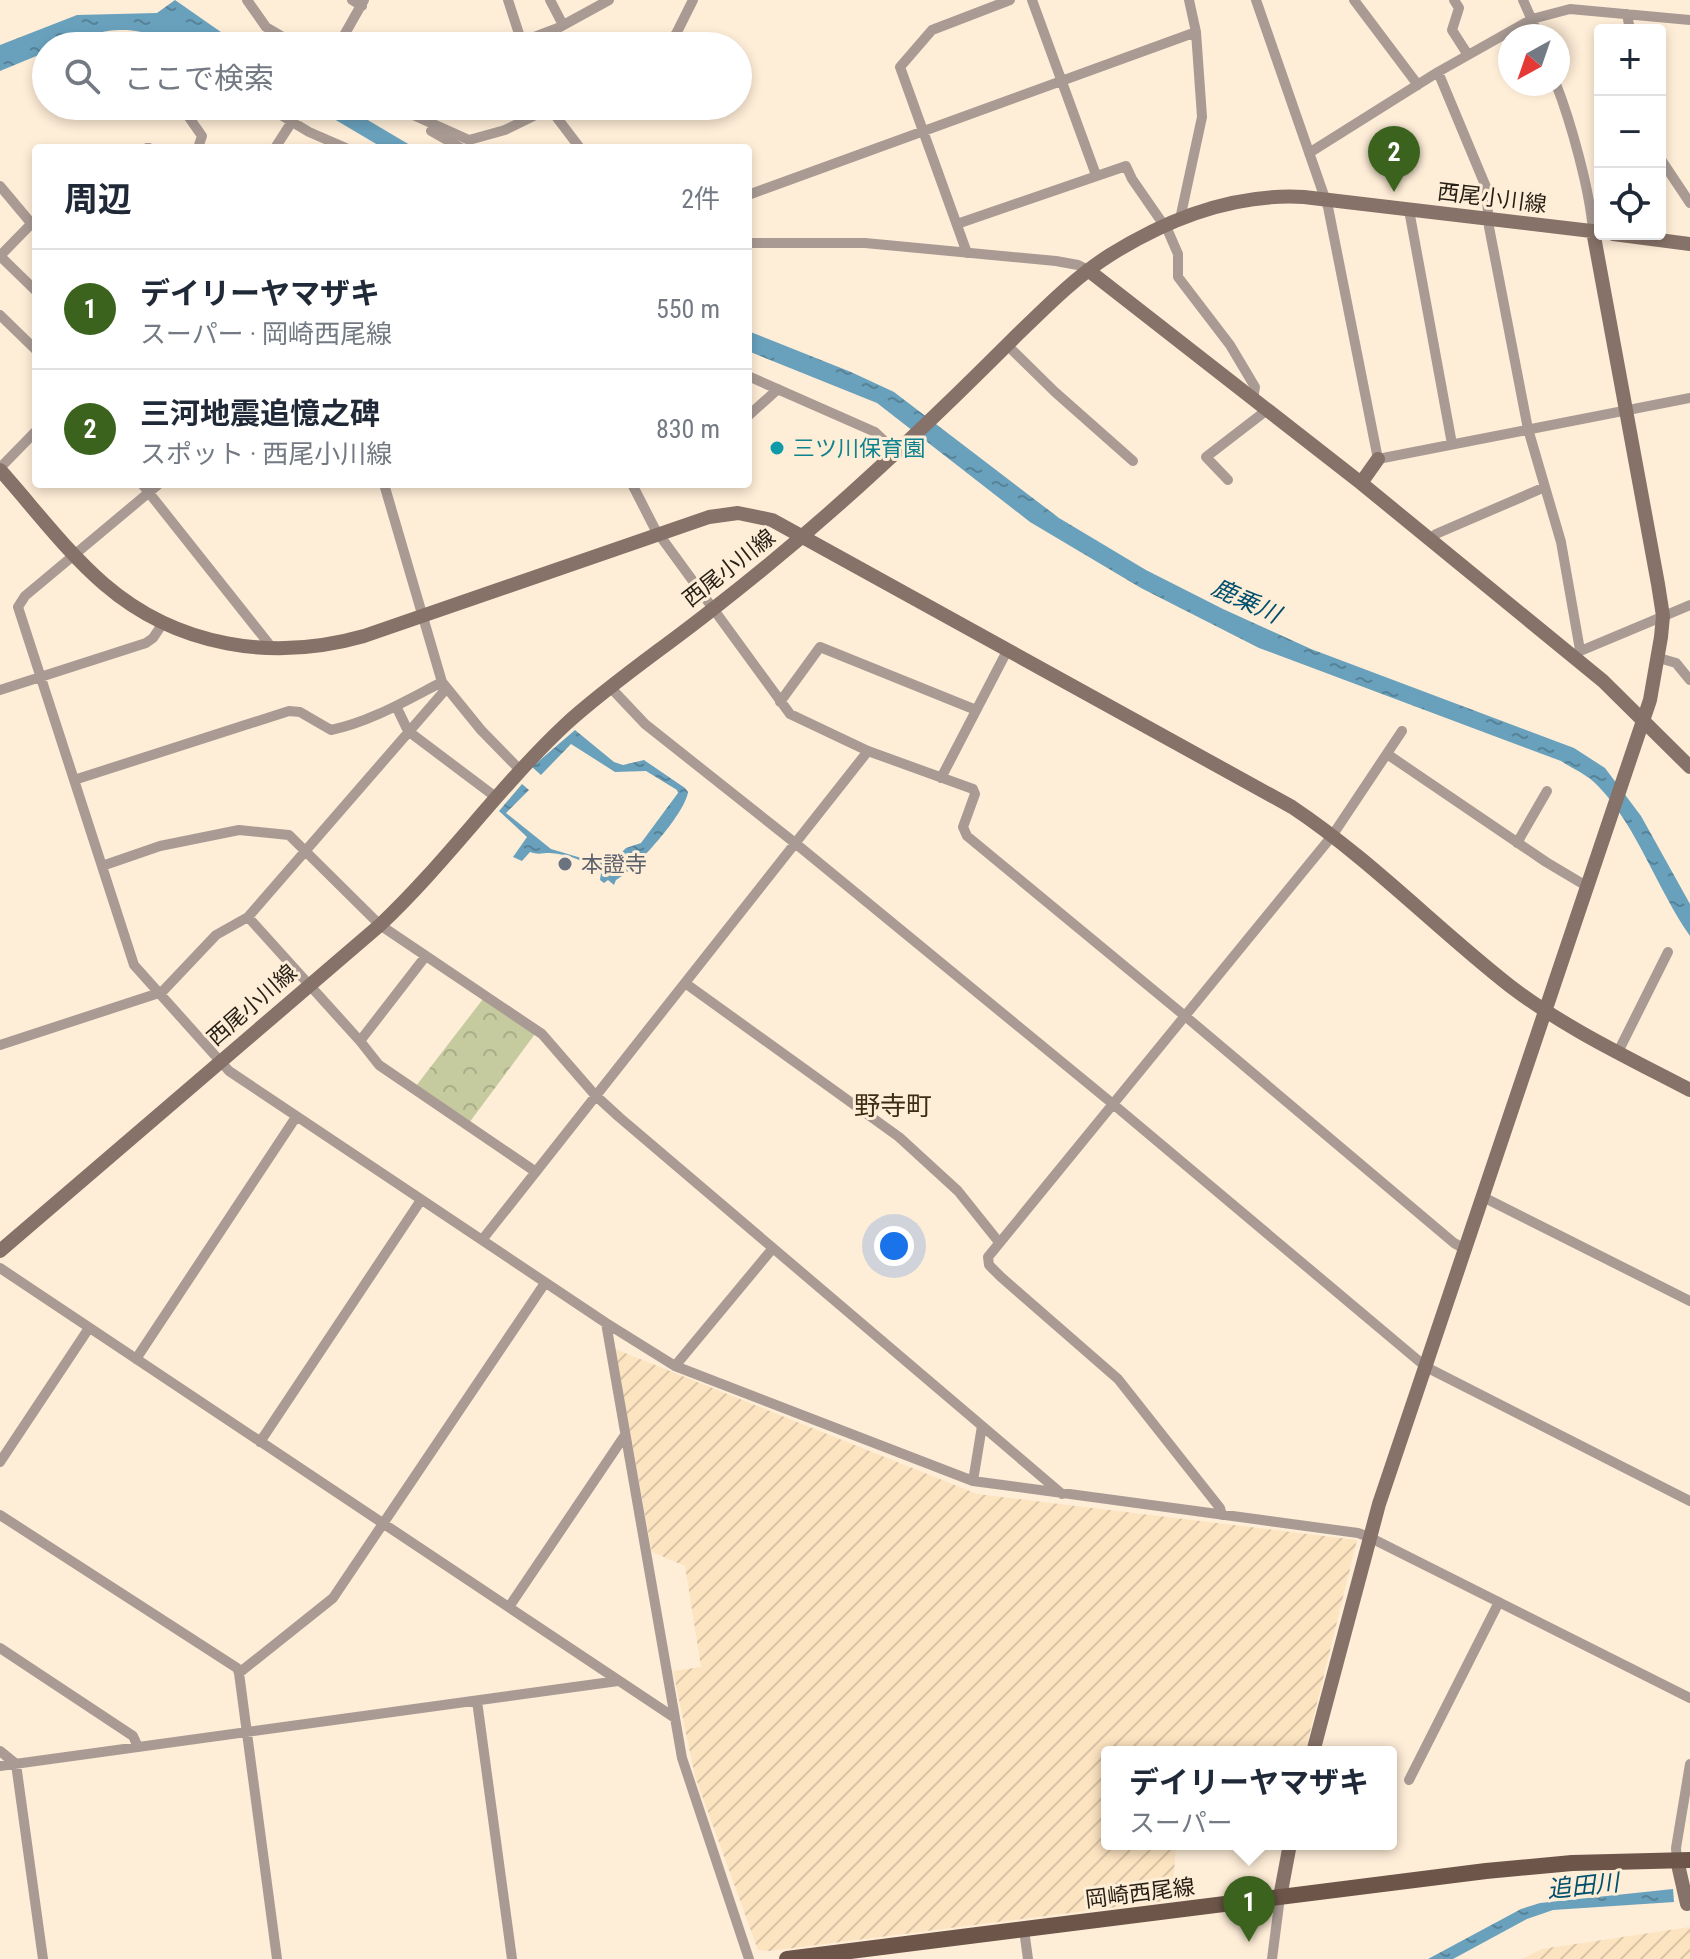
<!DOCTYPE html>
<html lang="ja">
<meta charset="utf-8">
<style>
body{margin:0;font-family:"Roboto Condensed","Noto Sans JP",sans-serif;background:#f2f2f3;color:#1f2937}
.controls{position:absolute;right:24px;top:24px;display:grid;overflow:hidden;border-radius:8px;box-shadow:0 4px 12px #0003}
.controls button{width:72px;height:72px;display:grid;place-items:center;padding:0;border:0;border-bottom:2px solid #e0e1e3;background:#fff;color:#1f2937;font:40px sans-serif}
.compass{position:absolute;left:1498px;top:24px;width:72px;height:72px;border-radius:50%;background:#fff;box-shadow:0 4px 12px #0003;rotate:220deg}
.you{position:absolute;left:894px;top:1246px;width:28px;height:28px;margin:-20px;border:6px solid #fff;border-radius:50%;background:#1a73e8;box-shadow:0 0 0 12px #1a73e833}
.badge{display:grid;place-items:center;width:52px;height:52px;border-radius:50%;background:#3c631e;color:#fff;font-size:26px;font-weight:700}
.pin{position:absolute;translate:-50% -66px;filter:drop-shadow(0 2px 4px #0008)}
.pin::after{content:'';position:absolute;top:42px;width:28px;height:24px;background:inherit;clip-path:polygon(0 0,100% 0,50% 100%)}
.popup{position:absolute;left:1101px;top:1746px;width:296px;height:104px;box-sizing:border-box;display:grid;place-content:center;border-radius:8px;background:#fff;filter:drop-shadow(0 2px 6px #0005);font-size:26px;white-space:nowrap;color:#747a83}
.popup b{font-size:30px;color:#1f2937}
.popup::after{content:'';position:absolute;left:50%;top:100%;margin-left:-16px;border:16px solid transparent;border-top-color:#fff}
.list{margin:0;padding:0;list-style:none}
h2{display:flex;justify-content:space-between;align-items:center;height:104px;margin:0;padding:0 32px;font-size:34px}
h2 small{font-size:26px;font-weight:400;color:#747a83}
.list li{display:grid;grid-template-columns:52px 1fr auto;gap:24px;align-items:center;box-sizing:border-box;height:120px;padding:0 32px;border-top:2px solid #e0e1e3}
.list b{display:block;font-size:30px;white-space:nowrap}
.list p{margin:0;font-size:26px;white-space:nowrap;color:#747a83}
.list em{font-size:26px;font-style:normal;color:#747a83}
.icon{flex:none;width:44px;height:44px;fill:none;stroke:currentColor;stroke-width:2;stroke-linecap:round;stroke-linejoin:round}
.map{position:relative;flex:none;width:1690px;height:1959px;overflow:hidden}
.search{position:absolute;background:#fff;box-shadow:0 4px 12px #0003;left:32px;top:32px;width:720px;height:88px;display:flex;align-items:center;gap:20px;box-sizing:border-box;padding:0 28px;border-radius:44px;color:#747a83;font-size:30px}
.panel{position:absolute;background:#fff;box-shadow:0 4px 12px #0003;left:32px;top:144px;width:720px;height:344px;border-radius:8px}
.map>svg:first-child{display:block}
.industrial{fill:url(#industrial-furrows)}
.park{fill:url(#park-crowns)}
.water{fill:url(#water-ripples)}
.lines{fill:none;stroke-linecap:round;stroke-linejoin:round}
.street{stroke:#a99b94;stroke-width:10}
.secondary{stroke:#867268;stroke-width:14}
.primary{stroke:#6d5549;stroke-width:16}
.culture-dot{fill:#0f9aa8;stroke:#feedd7;stroke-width:3}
.worship-dot{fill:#6b7280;stroke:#feedd7;stroke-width:3}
.labels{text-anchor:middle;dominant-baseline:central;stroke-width:6;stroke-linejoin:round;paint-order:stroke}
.street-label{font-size:22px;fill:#261f15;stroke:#feedd7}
.culture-label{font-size:22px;fill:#0d838f;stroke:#feedd7;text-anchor:start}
.worship-label{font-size:22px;fill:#5b616d;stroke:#feedd7;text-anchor:start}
.water-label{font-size:24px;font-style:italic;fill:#01506d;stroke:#feedd7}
.quarter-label{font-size:26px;fill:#3c2d15;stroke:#feedd7}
</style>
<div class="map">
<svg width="1690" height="1959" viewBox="0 0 1690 1959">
<defs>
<pattern id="industrial-furrows" width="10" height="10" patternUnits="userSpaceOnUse" patternTransform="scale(2)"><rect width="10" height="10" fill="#fde4c1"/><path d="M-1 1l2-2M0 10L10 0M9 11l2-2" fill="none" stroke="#d9c3a5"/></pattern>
<pattern id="park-crowns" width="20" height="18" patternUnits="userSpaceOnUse" patternTransform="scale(2)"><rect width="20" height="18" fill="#c5ca9f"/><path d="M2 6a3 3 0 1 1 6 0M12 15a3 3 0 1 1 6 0" fill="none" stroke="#a9ad88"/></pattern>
<pattern id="water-ripples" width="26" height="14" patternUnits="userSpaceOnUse" patternTransform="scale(2)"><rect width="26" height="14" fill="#69a1bd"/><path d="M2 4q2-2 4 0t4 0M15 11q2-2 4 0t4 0" fill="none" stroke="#568398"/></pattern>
</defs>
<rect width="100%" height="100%" fill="#feedd7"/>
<path class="industrial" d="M615,1349L977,1494L1357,1540L1305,1752H1107V1844H1176L1172,1900L769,1951L758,1950L695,1776L673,1671L701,1667L685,1566L652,1552Z
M1690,1927V1959H1522L1542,1949Z"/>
<path class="park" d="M483,999L535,1034L469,1123L416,1086Z"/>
<path class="water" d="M175,0L241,46C224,46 202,49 185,46C159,40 148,29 119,30C93,30 71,46 46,46V52L0,71V45L77,15L157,13Z
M312,106H344L415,148H383Z
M748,331L851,372L894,392L1059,518L1146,570L1223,609L1311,649L1574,748L1605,768L1641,816L1690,904V936C1657,889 1637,826 1598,786C1588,775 1573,769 1561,761L1259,648L1141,588L1030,522L877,403L748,351Z
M575,730L614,762L623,765L644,760L685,788L688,792C685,814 635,870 616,880L614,885L608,880L604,883L600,880L601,873C587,862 569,854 550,853C542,853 538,855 530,852L522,861L513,857L527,837L499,811L522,784L529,790L506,813L551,849L598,863L603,860L615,859L626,848L641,843L678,793L677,790L646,771L615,772L571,744L541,775L532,767Z
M1673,1889L1674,1902L1553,1910L1527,1919L1453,1959H1428L1521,1909L1540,1903Z"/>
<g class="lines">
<path class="street" d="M247,0L266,27L298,46
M352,0L362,6
M508,0L523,46
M550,0L563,25
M1032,0L1096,175
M1256,0L1328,207L1378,459L1690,398
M1354,0L1418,85
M1454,0L1459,8L1452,30L1468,55
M1523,0L1539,36
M1627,14L1630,30
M521,42L558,28L609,0
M338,46L364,0
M665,46L676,34L693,0
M1438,72L1486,187L1489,227L1528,429L1561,542L1580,650
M1556,84C1571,122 1590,191 1593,231
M181,106L202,136L198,148
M266,106L309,132L346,148
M393,106L469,140L505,130L554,106
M548,106L580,148
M431,131L461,148
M147,148H149
M275,148L302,106
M1309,153L1438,72L1532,19L1570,9L1690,20
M1660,158L1690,203
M0,186L31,223
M748,195L1196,32
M1409,210L1452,444
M1180,219L1202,117L1196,32L1189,0
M957,224L1126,166L1132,179L1168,231L1178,254V277L1230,345L1255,387L1253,399
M748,243H865L1056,261L1078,265L1088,270
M967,253L900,67L932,30L1010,0
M0,256L36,219
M0,256L36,291
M0,315L36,350
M1007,345L1055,392L1133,461
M748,376L875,432L896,452
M748,416L778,389
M0,468L36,431
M1228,480L1206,457L1267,410
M142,484L273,649
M159,484L25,596L18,607L134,965L229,1071L606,1323L675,1366L973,1481L1358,1533L1369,1537L1690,1698
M384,484L442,682L481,730L521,771
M632,484L655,529L790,714L868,751L973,789L975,794L963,827L967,836L1185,1016L1454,1243L1465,1249
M1430,539L1436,534L1545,487
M1578,652L1690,605
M1659,658L1676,663L1690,680
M611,688L645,724L795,843L1113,1104L1426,1367L1690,1501
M0,690L146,643L153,638L163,623
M780,702L820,647L976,710
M396,706L408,731L497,798
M1387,754L1546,862L1588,887
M941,778L1007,651
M74,780L289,711L300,712L331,730C370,722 407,700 442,682
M1517,843L1547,791
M102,866L160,846L239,830L289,835L380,925L542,1034L595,1095L619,1117L1062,1494
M248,917L360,1041L425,957
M685,983L899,1137L958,1191L998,1241
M360,1041L379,1065L536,1172
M0,1045L162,992L216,935L248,917L446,689
M1618,1052L1668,952
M1483,1197L1690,1301
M482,1240L868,751
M0,1268L675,1718
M606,1323L682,1758L749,1959
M136,1359L296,1117
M675,1366L773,1248
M260,1442L421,1200
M0,1462L89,1328
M973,1481L982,1426
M0,1515L237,1668L239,1673L277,1959
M1222,1515L1220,1508L1118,1379L1001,1277L989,1265L988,1257L1332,836L1402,731
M509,1607L625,1435
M0,1648L133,1736L138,1747
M239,1673L333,1598L545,1283
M477,1701L512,1959
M0,1751L16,1764L43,1959
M0,1766L618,1681
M1409,1780L1499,1602
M1677,1860L1676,1848L1690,1764
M1024,1930L1028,1959
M1272,1959L1280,1897"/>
<path class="secondary" d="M1613,234L1690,244
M1088,270L1361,483L1603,681L1690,767
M0,470C34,508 65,550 104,584C177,647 273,662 364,636L709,517L738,513L772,520L1292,807C1370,859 1436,928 1510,986C1565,1028 1629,1058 1690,1090
M1361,483L1378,459
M0,1251L380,925C446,863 499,787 565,725C611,683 664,648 713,609C771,564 825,518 879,468C925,426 970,382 1014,338C1044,309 1075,277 1110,255C1169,218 1234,193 1304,197L1600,232
M1313,1752L1379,1504L1650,700L1661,637L1663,616L1658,584L1593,231
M1677,1860L1687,1904
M1280,1897L1290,1844"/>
<path class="primary" d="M787,1959L1486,1871L1572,1863L1690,1860"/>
</g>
<circle class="culture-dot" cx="777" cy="448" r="8"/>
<circle class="worship-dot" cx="565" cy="864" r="8"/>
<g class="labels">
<g class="street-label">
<text transform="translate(1492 198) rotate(7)">西尾小川線</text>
<text transform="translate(729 568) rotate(-38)">西尾小川線</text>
<text transform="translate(252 1005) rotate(-41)">西尾小川線</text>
<text transform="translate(1140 1893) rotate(-7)">岡崎西尾線</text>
</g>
<g class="culture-label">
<text x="793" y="448">三ツ川保育園</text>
</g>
<g class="worship-label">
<text x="581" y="864">本證寺</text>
</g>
<g class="water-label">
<text transform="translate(1246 601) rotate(25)">鹿乗川</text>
<text transform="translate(1583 1886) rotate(-6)">追田川</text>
</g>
<g class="quarter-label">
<text x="893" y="1106">野寺町</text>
</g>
</g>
</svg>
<div class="controls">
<button>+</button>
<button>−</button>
<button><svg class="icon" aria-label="locate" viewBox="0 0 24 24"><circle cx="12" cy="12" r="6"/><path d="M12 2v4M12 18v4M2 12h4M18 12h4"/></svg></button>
</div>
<svg class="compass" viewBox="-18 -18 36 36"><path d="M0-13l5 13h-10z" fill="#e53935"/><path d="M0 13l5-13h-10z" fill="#747a83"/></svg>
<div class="you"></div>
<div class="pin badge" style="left:1249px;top:1942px">1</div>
<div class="popup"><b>デイリーヤマザキ</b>スーパー</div>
<div class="pin badge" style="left:1394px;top:192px">2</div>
<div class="search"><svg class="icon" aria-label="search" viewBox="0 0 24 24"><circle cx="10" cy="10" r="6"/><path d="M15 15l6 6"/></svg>ここで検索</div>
<section class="panel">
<h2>周辺<small>2件</small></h2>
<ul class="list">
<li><span class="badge">1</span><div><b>デイリーヤマザキ</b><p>スーパー · 岡崎西尾線</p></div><em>550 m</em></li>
<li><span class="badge">2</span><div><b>三河地震追憶之碑</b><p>スポット · 西尾小川線</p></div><em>830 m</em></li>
</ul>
</section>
</div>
